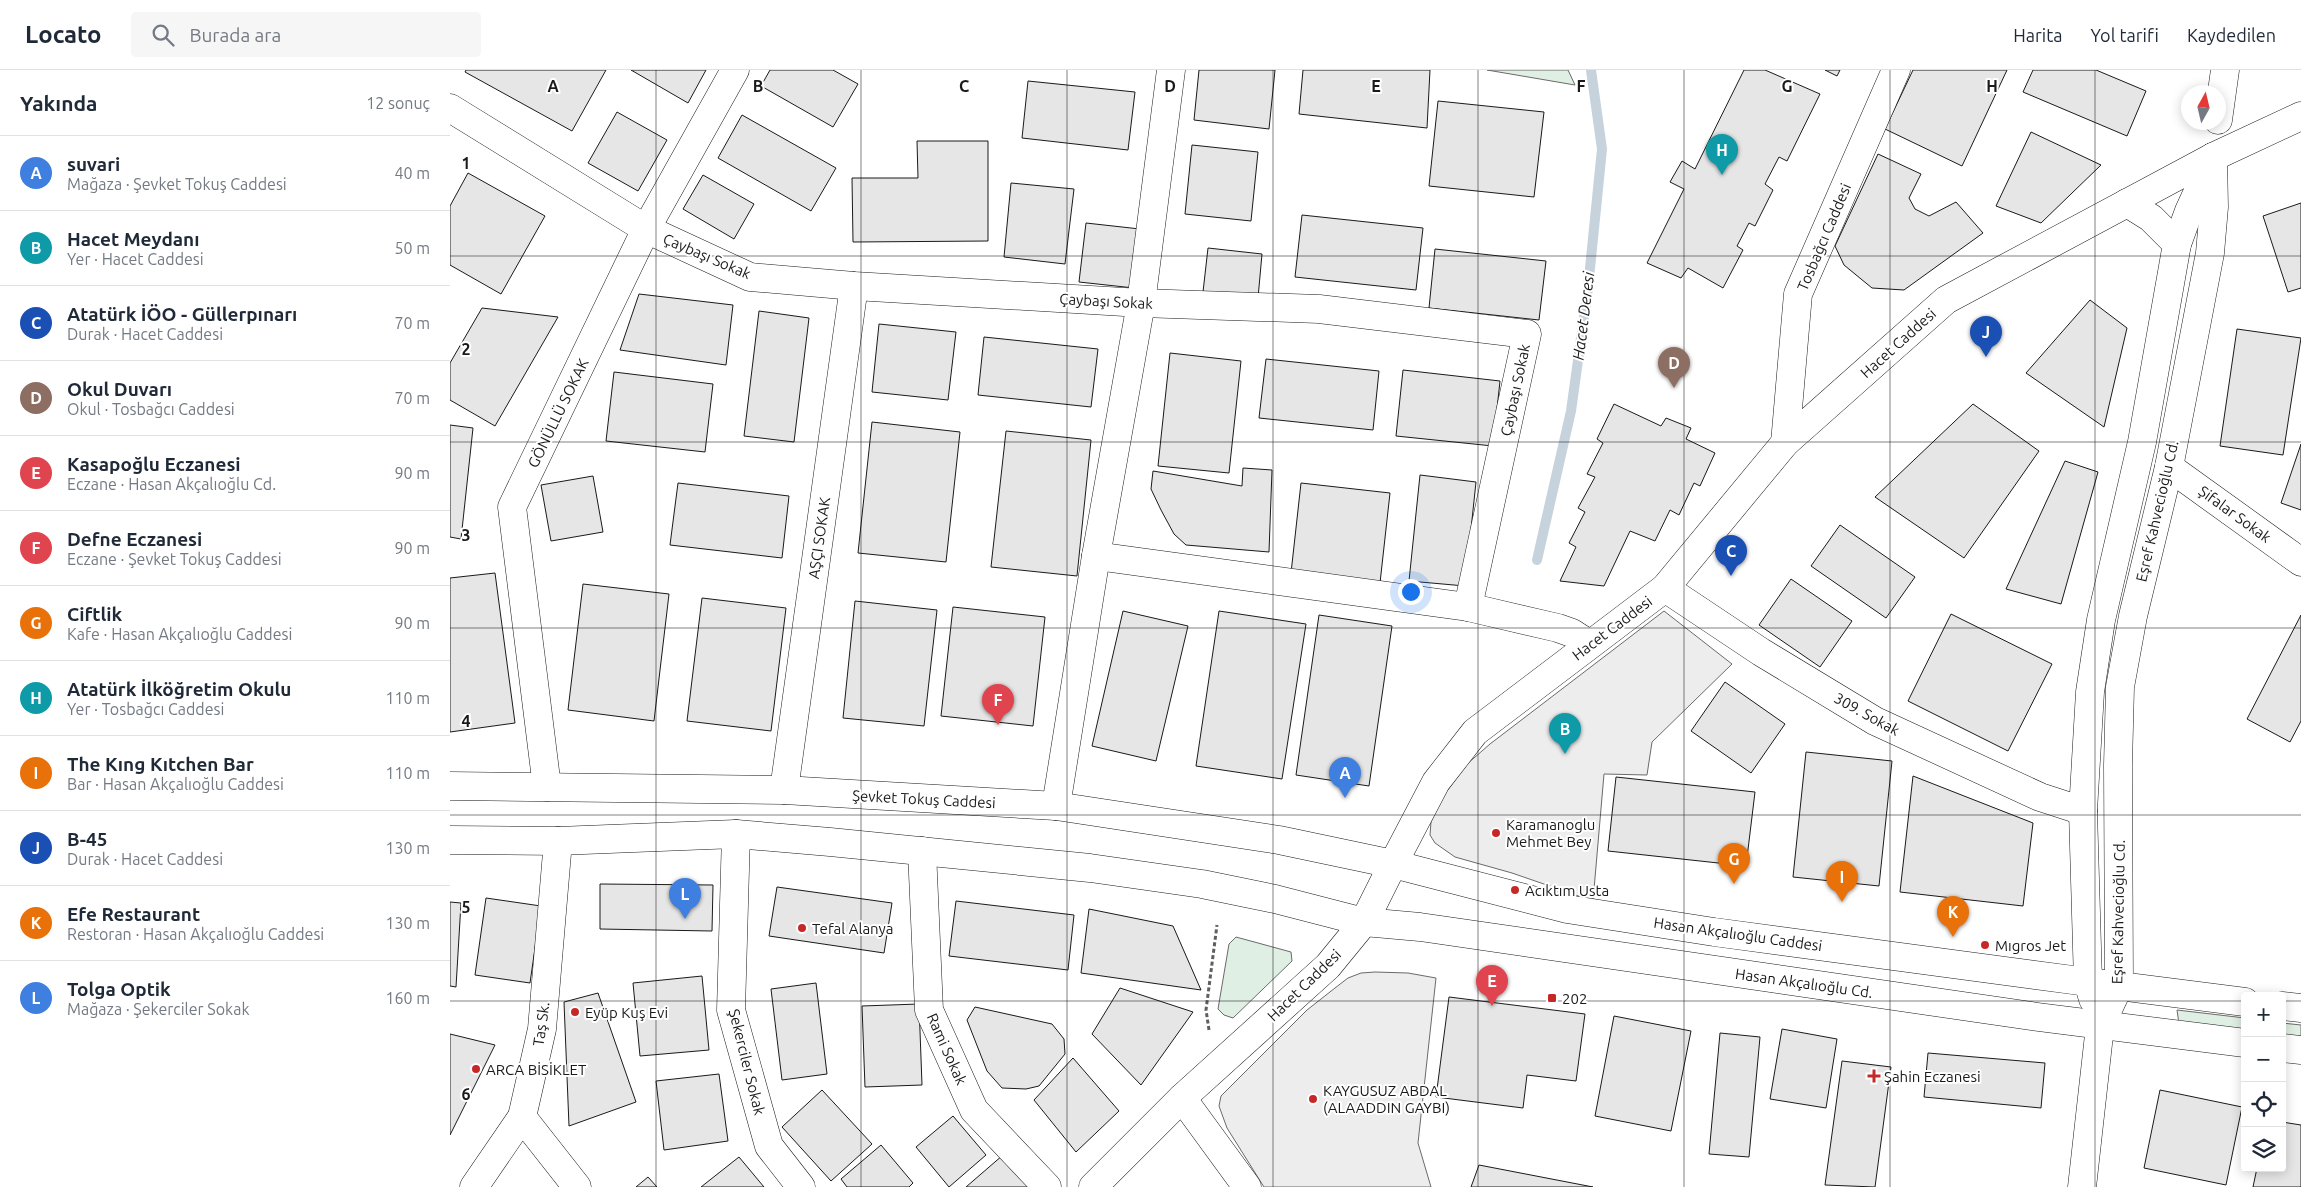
<!DOCTYPE html>
<html lang="tr">
<head>
<meta charset="utf-8">
<style>
	:root { --surface:#fff; --page:#f6f6f7; --text:#1f2937; --muted:#747a83; --line:#e0e1e3; --accent:#1a73e8 }
	body { margin:0; font-family:Ubuntu,sans-serif; background:var(--page); color:var(--text) }
	.controls { position:absolute; right:15px; bottom:15px; display:grid; overflow:hidden; border-radius:5px; box-shadow:0 2px 12px #0003 }
	.controls button { width:45px; height:45px; display:grid; place-items:center; padding:0; border:0; border-bottom:1px solid var(--line); background:var(--surface); color:var(--text); font:25px sans-serif }
	.compass { position:absolute; left:1731px; top:15px; width:45px; height:45px; border-radius:50%; background:var(--surface); box-shadow:0 2px 12px #0003; rotate:8deg }
	.you { position:absolute; left:960px; top:521px; width:18px; height:18px; margin:-12px; border:4px solid #fff; border-radius:50%; background:#1a73e8; box-shadow:0 0 0 8px #1a73e833 }
	.badge { display:grid; place-items:center; width:32px; height:32px; border-radius:50%; background:var(--accent); color:#fff; font-size:16px; font-weight:700 }
	.pin { position:absolute; translate:-50% -41px; filter:drop-shadow(0 1px 2px #0008) }
	.pin::after { content:''; position:absolute; top:26px; width:18px; height:15px; background:inherit; clip-path:polygon(0 0,100% 0,50% 100%) }
	.list { margin:0; padding:0; list-style:none }
	h2 { display:flex; justify-content:space-between; align-items:center; height:65px; margin:0; padding:0 20px; font-size:21px }
	h2 small { font-size:16px; font-weight:400; color:var(--muted) }
	.list li { display:grid; grid-template-columns:32px 1fr auto; gap:15px; align-items:center; box-sizing:border-box; height:75px; padding:0 20px; border-top:1px solid var(--line) }
	.list b { display:block; font-size:19px; white-space:nowrap }
	.list p { margin:0; font-size:16px; white-space:nowrap; color:var(--muted) }
	.list em { font-size:16px; font-style:normal; color:var(--muted) }
	.icon { flex:none; width:28px; height:28px; fill:none; stroke:currentColor; stroke-width:2; stroke-linecap:round; stroke-linejoin:round }
	.map { position:relative; flex:none; width:1851px; height:1117px; overflow:hidden }
	header { display:flex; align-items:center; gap:30px; box-sizing:border-box; height:70px; padding:0 25px; background:var(--surface); border-bottom:1px solid var(--line) }
	header strong { font-size:24px }
	nav { display:flex; gap:28px; margin-inline-start:auto; font-size:18px }
	.search { width:350px; height:45px; background:var(--page); display:flex; align-items:center; gap:12px; box-sizing:border-box; padding:0 18px; border-radius:5px; color:var(--muted); font-size:19px }
	main { display:flex }
	aside { flex:1; background:var(--surface) }
	.map>svg:first-child { display:block }
	.green { fill:#e0efe3; stroke:#6a6a6a }
	.parking { fill:#ededed; stroke:#6a6a6a }
	.lines { fill:none; stroke-linecap:round; stroke-linejoin:round }
	.stream { stroke:#c6d2dc; stroke-width:10 }
	.building { fill:#e6e6e6; stroke:#1a1a1a }
	.street-casing { stroke:#1a1a1a; stroke-width:29 }
	.secondary-casing { stroke:#1a1a1a; stroke-width:29 }
	.path { stroke:#5f5f5f; stroke-width:3; stroke-dasharray:4 2.5; stroke-linecap:butt }
	.street { stroke:#fff; stroke-width:28 }
	.secondary { stroke:#fff; stroke-width:28 }
	.grid { fill:none; stroke:#1a1a1a; stroke-width:1; stroke-opacity:0.55 }
	.poi-dot { fill:#c62828; stroke:#fff; stroke-width:2 }
	.labels { text-anchor:middle; dominant-baseline:central; stroke-width:4; stroke-linejoin:round; paint-order:stroke }
	.street-label { font-size:15px; fill:#1a1a1a; stroke:#fff }
	.poi-label { font-size:15px; fill:#1a1a1a; stroke:#fff; text-anchor:start }
	.water-label { font-size:16px; font-style:italic; fill:#1a1a1a; stroke:#fff }
	.grid-label { font-size:16px; text-anchor:middle; font-weight:bold; fill:#1a1a1a; stroke:#fff; stroke-width:4; stroke-linejoin:round; paint-order:stroke }
</style>
</head>
<body>
<header>
<strong>Locato</strong>
<div class="search"><svg class="icon" aria-label="search" viewBox="0 0 24 24"><circle cx="10" cy="10" r="6"/><path d="M15 15l6 6"/></svg>Burada ara</div>
<nav><a>Harita</a><a>Yol tarifi</a><a>Kaydedilen</a></nav>
</header>
<main>
<aside>
<h2>Yakında<small>12 sonuç</small></h2>
<ul class="list">
<li><span class="badge" style="background:#3f7fe0">A</span><div><b>suvari</b><p>Mağaza · Şevket Tokuş Caddesi</p></div><em>40 m</em></li>
<li><span class="badge" style="background:#0f9aa8">B</span><div><b>Hacet Meydanı</b><p>Yer · Hacet Caddesi</p></div><em>50 m</em></li>
<li><span class="badge" style="background:#1a4fb4">C</span><div><b>Atatürk İÖO - Güllerpınarı</b><p>Durak · Hacet Caddesi</p></div><em>70 m</em></li>
<li><span class="badge" style="background:#8d6e63">D</span><div><b>Okul Duvarı</b><p>Okul · Tosbağcı Caddesi</p></div><em>70 m</em></li>
<li><span class="badge" style="background:#e0444e">E</span><div><b>Kasapoğlu Eczanesi</b><p>Eczane · Hasan Akçalıoğlu Cd.</p></div><em>90 m</em></li>
<li><span class="badge" style="background:#e0444e">F</span><div><b>Defne Eczanesi</b><p>Eczane · Şevket Tokuş Caddesi</p></div><em>90 m</em></li>
<li><span class="badge" style="background:#e8710a">G</span><div><b>Ciftlik</b><p>Kafe · Hasan Akçalıoğlu Caddesi</p></div><em>90 m</em></li>
<li><span class="badge" style="background:#0f9aa8">H</span><div><b>Atatürk İlköğretim Okulu</b><p>Yer · Tosbağcı Caddesi</p></div><em>110 m</em></li>
<li><span class="badge" style="background:#e8710a">I</span><div><b>The Kıng Kıtchen Bar</b><p>Bar · Hasan Akçalıoğlu Caddesi</p></div><em>110 m</em></li>
<li><span class="badge" style="background:#1a4fb4">J</span><div><b>B-45</b><p>Durak · Hacet Caddesi</p></div><em>130 m</em></li>
<li><span class="badge" style="background:#e8710a">K</span><div><b>Efe Restaurant</b><p>Restoran · Hasan Akçalıoğlu Caddesi</p></div><em>130 m</em></li>
<li><span class="badge" style="background:#3f7fe0">L</span><div><b>Tolga Optik</b><p>Mağaza · Şekerciler Sokak</p></div><em>160 m</em></li>
</ul>
</aside>
<div class="map">
<svg width="1851" height="1117" viewBox="0 0 1851 1117">
	<rect width="100%" height="100%" fill="#fff"/>
	<g class="green">
		<path d="M1037,0H1118L1125,15Z"/>
		<path d="M786,867L841,882L842,891L783,948L774,945L768,939L779,874Z"/>
		<path d="M1727,940L1795,948V962L1729,954Z"/>
		<path d="M1832,953L1851,955V969L1832,967Z"/>
	</g>
	<g class="parking">
		<path d="M1214,541L1282,594L1202,672L1197,705L1154,704L1143,831L1062,803L1005,787L985,773L980,765L981,752L988,733L1017,694L1040,674Z"/>
		<path d="M925,902L958,903L986,908L968,1073L981,1117H814L777,1058L769,1036L771,1026L857,940L885,918L898,908L911,903Z"/>
	</g>
	<g class="lines">
		<path class="stream" d="M1087,490L1121,341L1138,218L1152,79L1141,0"/>
	</g>
	<g class="building">
		<path d="M16,0H156L122,61L15,2Z"/>
		<path d="M181,0H256L238,33Z"/>
		<path d="M320,0H383L408,14L383,57L311,16Z"/>
		<path d="M749,0H825L819,59L744,50Z"/>
		<path d="M853,0H980L977,58L849,44Z"/>
		<path d="M1294,0H1315L1370,24L1337,91L1329,87L1315,114L1323,120L1305,156L1299,153L1287,176L1293,180L1273,218L1238,198L1231,208L1197,193L1234,119L1220,112L1232,91L1245,99Z"/>
		<path d="M1375,0H1390L1387,6Z"/>
		<path d="M1463,0H1557L1512,96L1435,59Z"/>
		<path d="M1583,0H1646L1696,21L1677,66L1573,22Z"/>
		<path d="M578,11L685,22L678,80L572,68Z"/>
		<path d="M988,31L1094,42L1084,127L979,116Z"/>
		<path d="M167,42L217,70L188,121L138,93Z"/>
		<path d="M292,45L386,98L361,141L268,88Z"/>
		<path d="M1581,62L1651,95L1591,153L1546,136Z"/>
		<path d="M467,71H538V171L403,172L402,108H468Z"/>
		<path d="M742,75L808,82L801,151L735,144Z"/>
		<path d="M1428,84L1471,104L1459,128L1465,139L1479,146L1506,132L1533,163L1454,220L1422,218L1394,195L1385,176Z"/>
		<path d="M18,103L95,146L51,224L0,195V136Z"/>
		<path d="M253,105L304,134L284,169L233,139Z"/>
		<path d="M561,113L624,119L615,194L554,187Z"/>
		<path d="M1851,133V218L1838,222L1813,146Z"/>
		<path d="M852,145L973,158L966,220L845,207Z"/>
		<path d="M636,153L690,159L684,218L629,212Z"/>
		<path d="M758,178L812,184L808,228L753,222Z"/>
		<path d="M985,179L1096,191L1089,250L979,238Z"/>
		<path d="M189,224L283,235L276,295L170,280Z"/>
		<path d="M1640,230L1677,258L1654,357L1576,303Z"/>
		<path d="M32,238L108,247L45,356L0,330V293Z"/>
		<path d="M309,241L359,248L344,372L294,366Z"/>
		<path d="M429,254L506,262L498,330L422,322Z"/>
		<path d="M1787,259L1851,268L1833,385L1770,376Z"/>
		<path d="M534,267L648,279L641,337L528,325Z"/>
		<path d="M720,283L791,291L779,403L708,396Z"/>
		<path d="M816,289L929,301L923,360L809,348Z"/>
		<path d="M953,300L1050,311L1043,376L946,366Z"/>
		<path d="M164,302L263,314L255,382L156,371Z"/>
		<path d="M1164,334L1211,356L1216,348L1241,358L1236,369L1265,383L1250,416L1244,413L1229,445L1220,440L1205,471L1180,461L1154,516L1110,511L1126,477L1119,473L1135,442L1128,438L1145,407L1137,404L1153,373L1147,369Z"/>
		<path d="M1523,334L1589,381L1514,488L1425,427Z"/>
		<path d="M422,352L510,362L496,492L408,483Z"/>
		<path d="M0,355L23,358L11,469L0,467Z"/>
		<path d="M556,361L641,370L627,506L541,497Z"/>
		<path d="M1851,374V440L1831,433Z"/>
		<path d="M1615,391L1648,402L1611,534L1556,519Z"/>
		<path d="M793,398L822,400L819,482L736,475L724,464L711,440L701,419L703,401L792,416Z"/>
		<path d="M970,405L1026,412L1015,516L959,511Z"/>
		<path d="M143,406L153,462L101,471L91,415Z"/>
		<path d="M228,413L339,426L332,488L220,475Z"/>
		<path d="M851,413L940,423L930,513L841,503Z"/>
		<path d="M1390,455L1465,507L1436,548L1361,496Z"/>
		<path d="M45,503L65,653L0,662V508Z"/>
		<path d="M1341,509L1402,551L1370,597L1309,555Z"/>
		<path d="M133,514L219,524L204,651L118,640Z"/>
		<path d="M252,528L336,538L321,661L237,651Z"/>
		<path d="M405,531L487,540L474,656L393,648Z"/>
		<path d="M503,537L595,547L583,656L491,646Z"/>
		<path d="M673,541L738,556L706,691L642,676Z"/>
		<path d="M769,541L856,554L832,709L746,696Z"/>
		<path d="M1501,544L1602,594L1558,681L1458,631Z"/>
		<path d="M869,545L942,556L919,716L846,705Z"/>
		<path d="M1851,545V651L1840,672L1797,649Z"/>
		<path d="M1275,612L1335,654L1301,703L1241,661Z"/>
		<path d="M1356,682L1442,691L1429,816L1343,807Z"/>
		<path d="M1463,706L1583,753L1573,836L1450,822Z"/>
		<path d="M1166,707L1305,722L1296,796L1158,781Z"/>
		<path d="M150,814L263,815L262,861L150,859Z"/>
		<path d="M327,817L442,833L434,883L319,866Z"/>
		<path d="M36,828L91,836L80,913L25,905Z"/>
		<path d="M506,831L624,845L618,900L499,886Z"/>
		<path d="M0,832L11,833L6,917L0,916Z"/>
		<path d="M639,839L723,856L751,920L631,903Z"/>
		<path d="M252,906L259,980L190,986L183,913Z"/>
		<path d="M366,913L377,1004L332,1010L321,919Z"/>
		<path d="M670,918L743,942L691,1015L642,964Z"/>
		<path d="M148,923L186,1032L119,1056L114,932Z"/>
		<path d="M999,927L1135,944L1126,1011L1077,1005L1073,1038L986,1027Z"/>
		<path d="M469,934L472,1015L415,1017L412,936Z"/>
		<path d="M525,937L602,954L614,969L615,984L589,1016L576,1019L552,1018L537,1001L517,950Z"/>
		<path d="M1164,946L1241,961L1221,1061L1145,1046Z"/>
		<path d="M1332,959L1387,969L1376,1038L1320,1029Z"/>
		<path d="M1270,963L1310,967L1299,1087L1259,1084Z"/>
		<path d="M0,964L45,975L0,1065Z"/>
		<path d="M1478,983L1595,993L1591,1038L1474,1027Z"/>
		<path d="M623,988L669,1041L626,1082L584,1030Z"/>
		<path d="M1392,991L1441,997L1425,1117L1375,1115Z"/>
		<path d="M269,1004L278,1071L214,1080L206,1011Z"/>
		<path d="M372,1020L422,1074L381,1111L332,1057Z"/>
		<path d="M1710,1020L1792,1037L1776,1115L1694,1098Z"/>
		<path d="M503,1046L536,1085L499,1117L466,1077Z"/>
		<path d="M1832,1052L1851,1055V1117H1803L1807,1098H1832Z"/>
		<path d="M431,1075L463,1113L459,1117H397L391,1109Z"/>
		<path d="M553,1085L581,1117H516Z"/>
		<path d="M289,1087L314,1117H251Z"/>
		<path d="M1029,1095L1143,1117H1021Z"/>
		<path d="M198,1107L207,1117H186Z"/>
	</g>
	<g class="lines">
		<defs>
			<g id="street">
				<path d="M0,38L196,159L300,207L404,216L691,233L869,239L1077,264L1018,537"/>
				<path d="M1768,50L1775,0"/>
				<path d="M1763,87L1851,46"/>
				<path d="M1335,373L1348,224L1446,0"/>
				<path d="M1719,397L1851,492"/>
				<path d="M646,486L1018,537L1108,558L1122,563L1139,574"/>
				<path d="M1215,518L1311,582L1425,651L1590,727L1633,741"/>
				<path d="M97,717L62,437L196,159L285,0"/>
				<path d="M334,720L404,216"/>
				<path d="M606,736L646,486L691,233L721,0"/>
				<path d="M286,764L281,940L319,1076L351,1117"/>
				<path d="M108,771L92,959L72,1047L127,1117"/>
				<path d="M472,781L479,940L524,1040L597,1117"/>
				<path d="M914,852L970,857L1588,947L1795,973"/>
				<path d="M1638,912L1795,932"/>
				<path d="M1832,936L1851,938"/>
				<path d="M1832,978L1851,980"/>
				<path d="M732,1028L797,1117"/>
				<path d="M24,1117L72,1047"/>
				<path d="M643,1117L732,1028L878,896L914,852L943,794"/>
			</g>
			<g id="secondary">
				<path d="M1677,133L1701,148L1727,174"/>
				<path d="M0,716L334,720L606,736L829,770L943,794L1117,839L1264,862L1638,912"/>
				<path d="M0,770L108,771L286,764L380,772L640,798L752,814L825,829L914,852"/>
				<path d="M943,794L986,712L1025,662L1215,518L1335,373L1496,230L1763,87"/>
				<path d="M1643,929L1638,912L1633,741L1640,622L1651,550L1692,372L1727,174L1739,141L1761,93"/>
				<path d="M1632,1117L1650,956L1669,916L1668,695L1670,617L1683,546L1719,397L1760,183L1764,137L1763,87"/>
			</g>
		</defs>
		<use href="#street" class="street-casing"/>
		<use href="#secondary" class="secondary-casing"/>
		<path class="path" d="M759,960L756,940L767,855"/>
		<use href="#street" class="street"/>
		<use href="#secondary" class="secondary"/>
	</g>
	<path class="grid" d="M206,0V1117M411,0V1117M617,0V1117M823,0V1117M1028,0V1117M1234,0V1117M1440,0V1117M1645,0V1117M0,186H1851M0,372H1851M0,558H1851M0,745H1851M0,931H1795M1832,931H1851"/>
	<g class="poi-dot">
		<circle cx="1046" cy="763" r="5"/>
		<circle cx="1065" cy="820" r="5"/>
		<circle cx="352" cy="858" r="5"/>
		<circle cx="1535" cy="875" r="5"/>
		<rect x="1097" y="923" width="10" height="10" rx="2.5"/>
		<circle cx="125" cy="942" r="5"/>
		<circle cx="26" cy="999" r="5"/>
		<path d="M1421.5 998.5h5v5h5v5h-5v5h-5v-5h-5v-5h5z"/>
		<circle cx="863" cy="1029" r="5"/>
	</g>
	<g class="labels">
		<g class="street-label">
			<text transform="translate(1374 167) rotate(-67)">Tosbağcı Caddesi</text>
			<text transform="translate(257 186) rotate(23)">Çaybaşı Sokak</text>
			<text transform="translate(656 231) rotate(3)">Çaybaşı Sokak</text>
			<text transform="translate(1448 273) rotate(-42)">Hacet Caddesi</text>
			<text transform="translate(1065 320) rotate(-78)">Çaybaşı Sokak</text>
			<text transform="translate(108 343) rotate(-64)">GÖNÜLLÜ SOKAK</text>
			<text transform="translate(1707 441) rotate(-77)">Eşref Kahvecioğlu Cd.</text>
			<text transform="translate(1785 444) rotate(36)">Şifalar Sokak</text>
			<text transform="translate(369 468) rotate(-82)">AŞÇI SOKAK</text>
			<text transform="translate(1162 558) rotate(-37)">Hacet Caddesi</text>
			<text transform="translate(1417 644) rotate(29)">309. Sokak</text>
			<text transform="translate(474 729) rotate(3)">Şevket Tokuş Caddesi</text>
			<text transform="translate(1668 842) rotate(-89)">Eşref Kahvecioğlu Cd.</text>
			<text transform="translate(1288 864) rotate(8)">Hasan Akçalıoğlu Caddesi</text>
			<text transform="translate(1354 913) rotate(8)">Hasan Akçalıoğlu Cd.</text>
			<text transform="translate(854 915) rotate(-44)">Hacet Caddesi</text>
			<text transform="translate(91 954) rotate(-82)">Taş Sk.</text>
			<text transform="translate(497 979) rotate(66)">Rami Sokak</text>
			<text transform="translate(297 992) rotate(76)">Şekerciler Sokak</text>
		</g>
		<g class="poi-label">
			<text x="1056" y="754">Karamanoglu<tspan x="1056" dy="17">Mehmet Bey</tspan></text>
			<text x="1075" y="820">Acıktım Usta</text>
			<text x="362" y="858">Tefal Alanya</text>
			<text x="1545" y="875">Mıgros Jet</text>
			<text x="1112" y="928">202</text>
			<text x="135" y="942">Eyüp Kuş Evi</text>
			<text x="36" y="999">ARCA BİSİKLET</text>
			<text x="1434" y="1006">Şahin Eczanesi</text>
			<text x="873" y="1020">KAYGUSUZ ABDAL<tspan x="873" dy="17">(ALAADDIN GAYBI)</tspan></text>
		</g>
		<g class="water-label">
			<text transform="translate(1133 246) rotate(-83)">Hacet Deresi</text>
		</g>
	</g>
	<g class="grid-label">
		<text x="103" y="22">A</text>
		<text x="308" y="22">B</text>
		<text x="514" y="22">C</text>
		<text x="720" y="22">D</text>
		<text x="926" y="22">E</text>
		<text x="1131" y="22">F</text>
		<text x="1337" y="22">G</text>
		<text x="1542" y="22">H</text>
		<text x="16" y="99">1</text>
		<text x="16" y="285">2</text>
		<text x="16" y="471">3</text>
		<text x="16" y="657">4</text>
		<text x="16" y="843">5</text>
		<text x="16" y="1030">6</text>
	</g>
</svg>
<div class="controls">
<button>+</button>
<button>−</button>
<button><svg class="icon" aria-label="locate" viewBox="0 0 24 24"><circle cx="12" cy="12" r="6"/><path d="M12 2v4M12 18v4M2 12h4M18 12h4"/></svg></button>
<button><svg class="icon" aria-label="layers" viewBox="0 0 24 24"><path d="M12 4l9 5-9 5-9-5zM3 14l9 5 9-5"/></svg></button>
</div>
<svg class="compass" viewBox="-18 -18 36 36"><path d="M0-13l5 13h-10z" fill="#e53935"/><path d="M0 13l5-13h-10z" fill="#747a83"/></svg>
<div class="you"></div>
<div class="pin badge" style="left:895px;top:728px;background:#3f7fe0">A</div>
<div class="pin badge" style="left:1115px;top:684px;background:#0f9aa8">B</div>
<div class="pin badge" style="left:1281px;top:506px;background:#1a4fb4">C</div>
<div class="pin badge" style="left:1224px;top:318px;background:#8d6e63">D</div>
<div class="pin badge" style="left:1042px;top:936px;background:#e0444e">E</div>
<div class="pin badge" style="left:548px;top:655px;background:#e0444e">F</div>
<div class="pin badge" style="left:1284px;top:814px;background:#e8710a">G</div>
<div class="pin badge" style="left:1272px;top:105px;background:#0f9aa8">H</div>
<div class="pin badge" style="left:1392px;top:832px;background:#e8710a">I</div>
<div class="pin badge" style="left:1536px;top:287px;background:#1a4fb4">J</div>
<div class="pin badge" style="left:1503px;top:867px;background:#e8710a">K</div>
<div class="pin badge" style="left:235px;top:849px;background:#3f7fe0">L</div>
</div>
</main>
</body>
</html>
